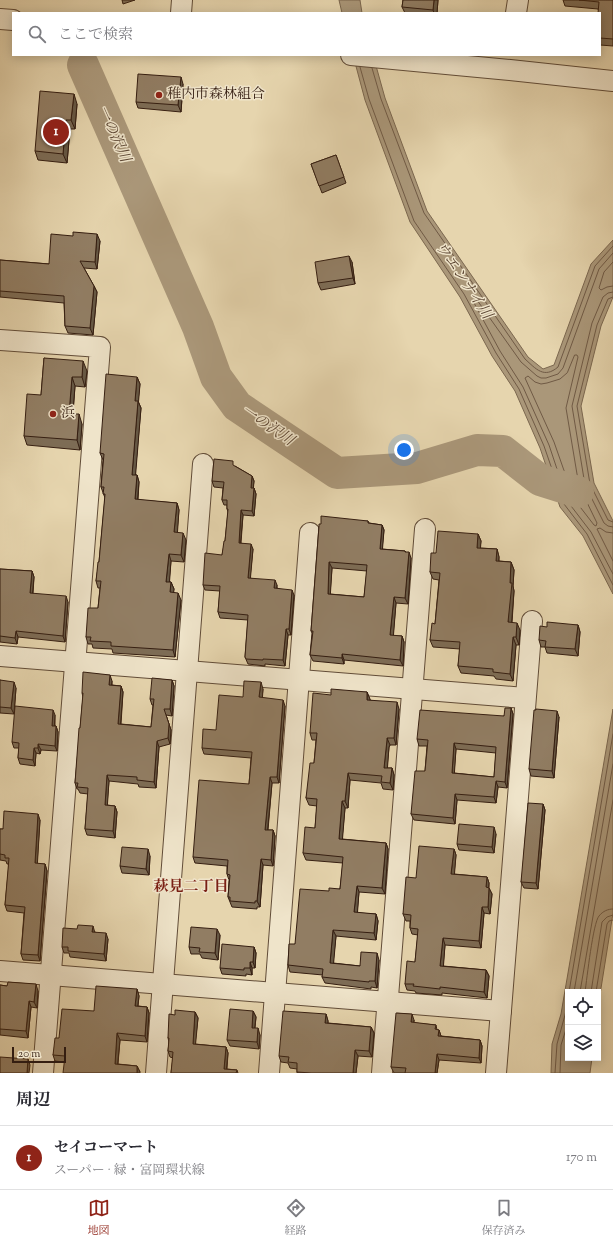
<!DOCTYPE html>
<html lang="ja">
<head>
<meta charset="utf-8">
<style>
	:root { --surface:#fff; --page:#f7f7f7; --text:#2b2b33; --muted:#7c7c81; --line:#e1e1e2; --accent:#8f2418 }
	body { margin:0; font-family:"Sorts Mill Goudy","Noto Serif JP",serif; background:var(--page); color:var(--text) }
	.controls { position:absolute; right:12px; bottom:12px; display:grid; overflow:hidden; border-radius:0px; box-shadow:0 2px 10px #0003 }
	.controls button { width:36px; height:36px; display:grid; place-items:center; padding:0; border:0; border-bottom:1px solid var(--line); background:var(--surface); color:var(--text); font:20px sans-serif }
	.scale { position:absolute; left:12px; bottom:10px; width:54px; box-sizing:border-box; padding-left:4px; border:2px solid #351e11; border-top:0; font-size:11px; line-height:14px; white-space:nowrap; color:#351e11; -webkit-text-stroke:3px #efe4ca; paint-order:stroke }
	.you { position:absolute; left:404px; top:450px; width:14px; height:14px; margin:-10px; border:3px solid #fff; border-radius:50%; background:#1a73e8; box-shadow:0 0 0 6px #1a73e833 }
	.badge { display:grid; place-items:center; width:26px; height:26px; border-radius:50%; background:var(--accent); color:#fff; font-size:13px; font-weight:700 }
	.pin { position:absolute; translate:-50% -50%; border:2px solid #fff; box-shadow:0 1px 4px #0006 }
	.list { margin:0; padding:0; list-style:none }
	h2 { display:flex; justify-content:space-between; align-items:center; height:52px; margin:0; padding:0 16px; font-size:17px }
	h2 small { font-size:13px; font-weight:400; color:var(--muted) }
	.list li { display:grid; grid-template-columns:26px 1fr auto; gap:12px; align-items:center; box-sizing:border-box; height:64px; padding:0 16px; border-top:1px solid var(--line) }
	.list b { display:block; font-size:15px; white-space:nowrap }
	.list p { margin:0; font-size:13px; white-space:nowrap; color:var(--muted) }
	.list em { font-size:13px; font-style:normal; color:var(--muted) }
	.icon { flex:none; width:22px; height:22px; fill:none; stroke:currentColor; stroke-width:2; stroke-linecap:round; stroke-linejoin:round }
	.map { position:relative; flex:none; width:613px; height:1073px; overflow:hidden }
	.search { position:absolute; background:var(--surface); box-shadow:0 2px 10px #0003; left:12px; right:12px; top:12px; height:44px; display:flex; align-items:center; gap:10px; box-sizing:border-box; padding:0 14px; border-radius:0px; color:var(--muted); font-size:15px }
	.sheet { height:116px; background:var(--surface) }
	nav { display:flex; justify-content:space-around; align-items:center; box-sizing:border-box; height:56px; border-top:1px solid var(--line); background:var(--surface); font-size:11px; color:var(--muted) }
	nav a { display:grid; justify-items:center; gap:2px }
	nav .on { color:var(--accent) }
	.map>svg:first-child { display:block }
	.water { fill:#aa9779; stroke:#7b674f }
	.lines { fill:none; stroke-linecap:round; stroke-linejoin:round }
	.shore { stroke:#705a45; stroke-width:1 }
	.river { stroke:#aa9779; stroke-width:32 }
	.minor-casing { stroke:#614c38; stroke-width:22 }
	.minor { stroke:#efe4ca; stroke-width:20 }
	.wall { fill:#7d6c55; stroke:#351e11; fill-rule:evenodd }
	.shaded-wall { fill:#665845; stroke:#351e11 }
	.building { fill:#917d63; stroke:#351e11; fill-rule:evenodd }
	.poi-dot { fill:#8f2418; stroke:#efe4ca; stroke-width:1.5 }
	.labels { text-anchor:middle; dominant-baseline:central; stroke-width:3; stroke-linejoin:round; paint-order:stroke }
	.poi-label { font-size:14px; fill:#351e11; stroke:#efe4ca; text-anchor:start }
	.water-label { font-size:15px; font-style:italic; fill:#5e4835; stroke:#efe4ca }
	.neighbourhood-label { font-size:15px; font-weight:bold; fill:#7a1f14; stroke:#efe4ca }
</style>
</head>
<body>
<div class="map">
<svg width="613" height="1073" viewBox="0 0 613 1073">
	<rect width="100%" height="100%" fill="#e6d5ae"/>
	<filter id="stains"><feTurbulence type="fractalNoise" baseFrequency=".005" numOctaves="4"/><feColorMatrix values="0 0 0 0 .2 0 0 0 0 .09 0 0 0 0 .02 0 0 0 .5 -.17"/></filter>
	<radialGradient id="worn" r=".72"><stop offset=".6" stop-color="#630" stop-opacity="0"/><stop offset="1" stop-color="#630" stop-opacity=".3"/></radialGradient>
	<g class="water">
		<path d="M339,0H360L362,13H342Z"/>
		<path d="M353,55H373L385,98L427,211L528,357L543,369L554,365L591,264L613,240V297L601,326L581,406L594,483L613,521V594L583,536L560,507L540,448L515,391L492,356L460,297L410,222L365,100Z"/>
		<path d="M613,709V913L598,1007V992H568V1058H592L590,1073H551L552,1044L561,1014Z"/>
	</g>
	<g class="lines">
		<g class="shore">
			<path d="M360,67L369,99L414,221L464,294L496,353L519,389L544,446L564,504L587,534L613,585"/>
			<path d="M372,68L381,99L424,213L525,359C536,369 544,379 558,367L595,266L613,246"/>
			<path d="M613,253L599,269L563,368L558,374L546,378H541L537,376L521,362L477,300L475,299L473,301L500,351L523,387L549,445L568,502L591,532L613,574"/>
			<path d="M613,262L604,272L599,288L601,290L607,287L613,286"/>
			<path d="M613,292L608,293L603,297L592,323L572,406L585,485L604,523L608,526L613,527"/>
			<path d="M613,297L608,299L597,325L577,406L590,484L608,520L613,522"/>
			<path d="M575,355H577L578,357L566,408L579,486L597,523L596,526L594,525L574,499L554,442L525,378L528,376L535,382L541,384L547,383L560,379L567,373Z"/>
			<path d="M613,533L606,532L600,528L597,529L613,561"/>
			<path d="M569,992L613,734"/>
			<path d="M574,992L613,764"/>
			<path d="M580,992L613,800"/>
			<path d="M585,992C587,978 593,923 599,916C603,911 608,909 613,909"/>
			<path d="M591,992L602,922L607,917L613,915"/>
			<path d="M596,992L607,924L609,921L613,920"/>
			<path d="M555,1073L557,1044L565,1015L568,999"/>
			<path d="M560,1073L561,1045L568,1023"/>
		</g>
		<path class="river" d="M83,65L198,327L216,377L237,406L337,473L417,468L477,450L503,451L540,480L578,492"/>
		<defs>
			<g id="minor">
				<path d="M181,13L182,0"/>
				<path d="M516,13L518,0"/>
				<path d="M0,19L13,20"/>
				<path d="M351,55L510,70L613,81"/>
				<path d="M0,340L100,347L43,1073"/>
				<path d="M0,656L525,698"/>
				<path d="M0,971L501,1011"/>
				<path d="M156,1073L203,464"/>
				<path d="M269,1073L310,533"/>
				<path d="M382,1073L425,529"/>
				<path d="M496,1073L532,621"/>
			</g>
		</defs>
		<use href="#minor" class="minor-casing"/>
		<use href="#minor" class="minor"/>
	</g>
	<g class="wall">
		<path d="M122,0H135L123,4Z"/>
		<path d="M403,0H438L437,13H405L402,7Z"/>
		<path d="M563,0H613V46L600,45V13L598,9L565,6Z"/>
		<path d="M183,84L181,112L138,108L136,102Z"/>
		<path d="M77,104L75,129H70L67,163L38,160L35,151Z"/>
		<path d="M336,155L346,183L322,193L311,164Z"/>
		<path d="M100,241L97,269L84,268L94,286L97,292L93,335L68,333L65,326L64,303L0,297V260L49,264Z"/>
		<path d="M352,262L355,284L321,290L318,283Z"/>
		<path d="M44,358L87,371L85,387L75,386L73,414L82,424L80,450L27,445L24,436L41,395Z"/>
		<path d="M137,377L140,384L138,401L141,408L135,475H137L139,482L138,500L177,503L179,510L177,532L186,540L184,562L171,561L169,582H171L174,589L173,593L181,600L175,657L113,653L112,649L93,648L92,644H88L86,637L98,608L100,588H98L96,581L99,562L105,498L101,487L103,460L100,453Z"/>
		<path d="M235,466L252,476L254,481L253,488H254L256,494L254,516L243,515L241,543L253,549L250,578L277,585V588L294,595L291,635H288L285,666L265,664V666L248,664L245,657L248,620L220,618L218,612L220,591L205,590L203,585L222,555L225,541L228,512L227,509V505H224L222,500L223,488L214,487L212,481Z"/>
		<path d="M368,521L369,523L382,525L384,530L382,549L405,551L411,558L408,604L396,603L393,636H402L404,642L403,666L344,660V664L313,661L310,655L312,633L311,631L319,526ZM332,568L367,571L364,597L330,594Z"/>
		<path d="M478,534L481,541L480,548L497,549L499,557V561L511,562L514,570L513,586L514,591L512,623L520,630L519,645H516L513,681L496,679L494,676L461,673L458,666L460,649L433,647L430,640L435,624L439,580L433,579L430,572L436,553Z"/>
		<path d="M0,569L32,571L34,577L33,594L68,602L65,642L18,637L17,644L0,642Z"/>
		<path d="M578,625L580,632L578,656L547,653L545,647H541L539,640L547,627Z"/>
		<path d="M0,680L16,688L14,714L0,713Z"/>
		<path d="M172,680L174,686L172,716L166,715L171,730L170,744L159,747L156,788L139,787L138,784L109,781L107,805L115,806L117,812L115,838L87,835L85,829L88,794L80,793L78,789H77L75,783L83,697L82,693L112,681V685L121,686L123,692L121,724L151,727L153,705H152L150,699Z"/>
		<path d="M263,689L262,698L285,706L279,783H272L268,830H273L275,836L273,866L263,865L260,907H257V909L232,907L228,897L229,881V880L227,874V866L195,863L193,857L249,784L251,758L204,754L202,748L243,697Z"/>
		<path d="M367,692L370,700L399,709L396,745H390L389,747L387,768H392L394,775L393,790L383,789L381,783L350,780L348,808H345L342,839L386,843L388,849L385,894L359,892L357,913L376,914L378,921L376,940L336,936L333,963L360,966L379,960L377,988L371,987V989L325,983L322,977L323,975L290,972L288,965L295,944L329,891L340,889L343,863L306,860L303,853L315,828L317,806L309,805L306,798L314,763L316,740H312L310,733L331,695Z"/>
		<path d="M511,708L513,714L507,788L498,787L496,803L457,800L455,824L414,820L411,814L425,771L427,746H419L417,739L504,716ZM456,749L496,753L494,777L454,773Z"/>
		<path d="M55,715V726H56L58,732L57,751L41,750L40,754L36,753L35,766L20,764L18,758L19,748H14L12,742Z"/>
		<path d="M559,717L554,778L531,776L529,769Z"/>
		<path d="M543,804L545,810L538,889L524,888L521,882Z"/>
		<path d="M40,820L37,864H45L47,871L40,961L23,960L21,954L24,913L7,911L5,905L9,864H7L6,861L0,860V829H3Z"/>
		<path d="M496,834L494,853L459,850L457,844Z"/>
		<path d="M454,849L456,855L454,874L487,877L489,883V888L492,894L490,914L484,913L481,948L445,945L443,966L486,970L489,976L487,998L442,993V995L416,993L415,991L407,990L405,984L415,962L418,935L412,934L410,928V921H406L403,914L416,878Z"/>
		<path d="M150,856L149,875L122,873L120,866Z"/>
		<path d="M95,932L108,939L106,961L70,957L69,953H64L62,947Z"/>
		<path d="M220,935L218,960L202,958L200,954H191L189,947Z"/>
		<path d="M254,947L256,953L255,968H252V975L246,974V976L222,974L220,968Z"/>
		<path d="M0,985L38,991L37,1008L31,1007L28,1038L0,1035Z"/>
		<path d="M137,989L139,996L138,1006L147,1007L149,1013L147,1042L120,1040L118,1064L137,1066L140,1072L55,1061L53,1055L59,1038L94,1011Z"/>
		<path d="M253,1011L256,1017L255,1028L260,1035L259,1049L230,1046L227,1040Z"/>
		<path d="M195,1012L198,1018L195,1044L226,1047L228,1053L227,1069L237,1070L238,1073H171L173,1058L170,1057L168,1051L169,1042L168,1038L175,1015Z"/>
		<path d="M326,1014L328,1021V1023L371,1027L374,1033L372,1057L358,1056L356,1073H297V1069L290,1068L288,1063L281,1062L279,1056Z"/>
		<path d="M414,1020V1023L436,1025L437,1030H439L441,1036L480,1040L482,1046L481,1063L439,1060L437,1073H394L391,1067Z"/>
	</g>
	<g class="shaded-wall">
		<path d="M434,0H438L437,13H434L433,10Z"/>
		<path d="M181,77L183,84L181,112L178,105Z"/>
		<path d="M74,94L77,104L75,129L71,120Z"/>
		<path d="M66,120L70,129L67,163L63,154Z"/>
		<path d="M97,234L100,241L97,269L95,262Z"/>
		<path d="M349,256L352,262L355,284L353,278Z"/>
		<path d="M94,286L97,292L93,335L90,328Z"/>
		<path d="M83,361L87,371L85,387L82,377Z"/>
		<path d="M72,377L75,386L72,423L69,414Z"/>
		<path d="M137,377L140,384L138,408L135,401Z"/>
		<path d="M138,401L141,408L135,482L132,475Z"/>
		<path d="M79,414L82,424L80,450L77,440Z"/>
		<path d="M137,475L139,482L137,506L135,499Z"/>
		<path d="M252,476L254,481L253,493L251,488Z"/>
		<path d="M254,488L256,494L254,516L252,511Z"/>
		<path d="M177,503L179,510L177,539L174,532Z"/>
		<path d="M241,510L243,515L240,548L239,543Z"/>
		<path d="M382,525L384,530L382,555L380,549Z"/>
		<path d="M183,533L186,540L184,562L181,555Z"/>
		<path d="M478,534L481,541L480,555L477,548Z"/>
		<path d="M251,544L253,549L250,583L248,578Z"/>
		<path d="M497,549L499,557L498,568L496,561Z"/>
		<path d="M409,552L411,558L408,604L405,598Z"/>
		<path d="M169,554L171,561L169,589L166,582Z"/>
		<path d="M329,562L332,568L330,600L328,594Z"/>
		<path d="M511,562L514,570L513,586L514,591L511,630L508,622L510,583Z"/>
		<path d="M32,571L34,577L32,599L30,593Z"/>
		<path d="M275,580L277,585L276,594L274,588Z"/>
		<path d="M171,582L174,589L173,600L170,592Z"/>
		<path d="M292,590L294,595L291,635L289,629Z"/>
		<path d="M178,593L181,600L175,657L173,650Z"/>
		<path d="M66,596L68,602L65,642L63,636Z"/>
		<path d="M394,597L396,603L393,641L390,635Z"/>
		<path d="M517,623L520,630L519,645L516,637Z"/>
		<path d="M578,625L580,632L578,656L575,649Z"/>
		<path d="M286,629L288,635L285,666L283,660Z"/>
		<path d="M16,631L18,637L17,644L15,638Z"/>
		<path d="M402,636L404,642L403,666L400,660Z"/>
		<path d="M513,637L516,645L513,681L510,674Z"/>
		<path d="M342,654L344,660V664L342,658Z"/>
		<path d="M110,675L112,681L111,691L109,685Z"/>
		<path d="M172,680L174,686L172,716L170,709Z"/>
		<path d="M14,682L16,688L14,714L11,708Z"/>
		<path d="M261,682L263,689L262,704L259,697Z"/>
		<path d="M121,686L123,692L120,730L118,724Z"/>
		<path d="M367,692L370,699L369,706L367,700Z"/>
		<path d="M283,700L285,706L279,783L277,777Z"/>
		<path d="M397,702L399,709L396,745L394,738Z"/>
		<path d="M511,708L513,714L507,788L505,782Z"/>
		<path d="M53,710L55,715L54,732L52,726Z"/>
		<path d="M557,711L559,717L554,778L552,771Z"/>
		<path d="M166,715L171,730L170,744L168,738Z"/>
		<path d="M56,726L58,732L57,751L55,746Z"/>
		<path d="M387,738L390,745L389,747L387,774L384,768L387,740Z"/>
		<path d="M157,741L159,747L156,788L154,782Z"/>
		<path d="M454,743L456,749L454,779L452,773Z"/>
		<path d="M38,744L41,750L40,754L38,748Z"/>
		<path d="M34,748L36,753L35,766L33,760Z"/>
		<path d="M392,768L394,775L393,790L390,783Z"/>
		<path d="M348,773L350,780L348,808L345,801Z"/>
		<path d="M107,775L109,781L107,811L105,805Z"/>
		<path d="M270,777L272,783L267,836L265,830Z"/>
		<path d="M496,781L498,787L496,803L494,797Z"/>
		<path d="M455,794L457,800L455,824L453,818Z"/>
		<path d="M342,801L345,808L342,845L339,839Z"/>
		<path d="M543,804L545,810L538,889L536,883Z"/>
		<path d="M115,806L117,812L115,838L113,831Z"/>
		<path d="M38,814L40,820L37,870L35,863Z"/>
		<path d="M494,827L496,834L494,853L492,847Z"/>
		<path d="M273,830L275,836L273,866L271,860Z"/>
		<path d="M386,843L388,849L385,894L382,888Z"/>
		<path d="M148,849L150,856L149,875L146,869Z"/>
		<path d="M454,849L456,855L454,880L451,874Z"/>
		<path d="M261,859L263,865L260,907L257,901Z"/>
		<path d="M45,864L47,871L40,961L38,955Z"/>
		<path d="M487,877L489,883L488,894L486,887Z"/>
		<path d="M357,886L359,892L357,919L354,912Z"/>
		<path d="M489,888L492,894L490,914L488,907Z"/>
		<path d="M482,907L484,913L481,948L479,941Z"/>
		<path d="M376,914L378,921L376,940L374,933Z"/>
		<path d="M93,926L95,933L92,932Z"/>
		<path d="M217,929L220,935L218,960L215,953Z"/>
		<path d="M333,930L336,936L333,970L330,963Z"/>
		<path d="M106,933L108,939L106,961L104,954Z"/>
		<path d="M443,938L445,945L443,972L440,966Z"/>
		<path d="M254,947L256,953L255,968L253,962Z"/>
		<path d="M377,953L379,960L377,988L375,981Z"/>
		<path d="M250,962L252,968V975L250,968Z"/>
		<path d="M486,970L489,976L487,998L484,992Z"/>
		<path d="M36,984L38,991L37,1008L34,1002Z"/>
		<path d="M137,989L139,996L137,1012L135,1006Z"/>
		<path d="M29,1001L31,1007L28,1038L26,1031Z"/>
		<path d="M147,1007L149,1013L147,1042L145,1036Z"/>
		<path d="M253,1011L256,1017L254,1034L252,1028Z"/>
		<path d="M195,1012L198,1018L195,1050L193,1044Z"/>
		<path d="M326,1014L328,1021L327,1029L325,1023Z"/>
		<path d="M412,1014L414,1020L413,1028L411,1022Z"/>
		<path d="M371,1027L374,1033L372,1057L369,1051Z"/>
		<path d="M258,1028L260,1035L259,1049L257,1042Z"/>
		<path d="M439,1030L441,1036L440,1042L438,1036Z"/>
		<path d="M117,1033L120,1040L117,1070L115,1064Z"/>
		<path d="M480,1040L482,1046L481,1063L479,1058Z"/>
		<path d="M226,1047L228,1053L226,1073L224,1069Z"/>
		<path d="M355,1050L358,1056L356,1073H353Z"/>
		<path d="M437,1054L439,1060L437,1073H435Z"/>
		<path d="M28,1059L30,1065L29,1073H27Z"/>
		<path d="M137,1066L140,1072V1073H137Z"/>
	</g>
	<g class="building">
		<path d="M403,0H434L433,10L402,7Z"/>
		<path d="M579,0H613V39L600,38V13H598L599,2Z"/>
		<path d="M138,74L181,77L178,105L136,102Z"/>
		<path d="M40,91L74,94L71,120H66L63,154L35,151Z"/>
		<path d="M336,155L344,177L319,186L311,164Z"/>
		<path d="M73,232L97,234L95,262L80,261L94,286L90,328L65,326L64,296L0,291V260L49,264L51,234L73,236Z"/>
		<path d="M349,256L353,278L318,283L315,262Z"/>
		<path d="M44,358L83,361L82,377H72L69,414H79L77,440L24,436L27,394L41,395Z"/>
		<path d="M106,374L137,377L135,401H138L132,475H137L135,499L177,503L174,532L183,533L181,555L169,554L166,582H171L170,592L178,593L173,650L111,646V642L90,641L91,637H86L88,608H98L101,581H96L98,562H99L105,494H103L104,487H101L104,454L100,453Z"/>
		<path d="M214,459L233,461V465L252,476L251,488H254L252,511L241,510L239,543L251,544L248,578L275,580L274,588L292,590L289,629H286L283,660L263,659V660L246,659L245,657L248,615L218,612L220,586L203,585L205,553L222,555L224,541H225L228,509H227V500H222L224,482L212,481Z"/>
		<path d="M321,516L368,521V523L382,525L380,549L405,551V552H409L405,598L394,597L390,635L402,636L400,660L342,654V658L310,655L313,631H311L319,526V524H321ZM329,562L367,565L364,597L328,594Z"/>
		<path d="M438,531L478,534L477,548L497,549L496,561L511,562L510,583H512L508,622L517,623L516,637H513L510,674L493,672V669L458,666L460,642L430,640L432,623L435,624L440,573L430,572L431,553H436Z"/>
		<path d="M0,569L32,571L30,593L66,596L63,636L16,631L15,638L0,636Z"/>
		<path d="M547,622L578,625L575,649L545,647L546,641L539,640L540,626L547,627Z"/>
		<path d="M83,672L110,675L109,685L121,686L118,724L151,727L154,699H150L152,678L172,680L170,709H164L169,724L168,738L157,741L154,782L137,780V777L107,775L105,805L115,806L113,831L85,829L88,788L77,787L78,783H75L79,728H80L83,693H82Z"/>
		<path d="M0,680L14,682L11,708L0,707Z"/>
		<path d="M244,681L261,682L259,697L283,700L277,777H270L265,830H273L271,860L261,859L257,901H255V903L230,901V897H228L230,875L227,874L228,860L193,857L199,780L249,784L252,752L202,748L203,729L216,730L219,695L243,697Z"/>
		<path d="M331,689L367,692V700L397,702L394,738H387V740L384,768H392L390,783L381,782L382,776L348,773L345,801H342L339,839L386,843L382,888L357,886L354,912L376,914L374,933L333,930L330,963L360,966L361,952L377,953L375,981H369V982L322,977L323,969L288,965L289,944H295L300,889L329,891V888L340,889L343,857L303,853L305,827L315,828L317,799L306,798L310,763H314L317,733H310L313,693L331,695Z"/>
		<path d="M15,706L53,710L52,726H56L55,746L38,744V748H34L33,760L18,758L19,743L12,742Z"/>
		<path d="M505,708H511L505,782L496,781L494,797L455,794L453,818L411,814L415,771H425L428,740L417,739L420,710L504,716ZM454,743L496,747L494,777L452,773Z"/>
		<path d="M536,709L557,711L552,771L529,769L534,710H536Z"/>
		<path d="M528,803L543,804L536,883L521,882Z"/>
		<path d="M4,811L38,814L35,863L45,864L38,955L21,954L25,907L5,905L9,858H5V855L0,854V829H3Z"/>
		<path d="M459,824L494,827L492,847L457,844Z"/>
		<path d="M419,846L454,849L451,874L487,877L486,887L489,888L488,907H482L479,941L443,938L440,966L486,970L484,992L440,987V989L413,986L414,984H405L407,961L415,962L418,929L410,928L411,915L403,914L406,877L416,878Z"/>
		<path d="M122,847L148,849L146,869L120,866Z"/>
		<path d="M78,925L93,926L92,932L106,933L104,954L68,951V947H62L63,928L77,929Z"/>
		<path d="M191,927L217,929L215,953L199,952L200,948L189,947Z"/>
		<path d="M222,944L254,947L253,962H250V968H244V970L220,968Z"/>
		<path d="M8,982L36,984L34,1002L29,1001L26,1031L0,1029V985L7,986Z"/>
		<path d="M96,986L137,989L135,1006L147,1007L145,1036L117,1033L115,1064L137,1066V1073H63L65,1056L53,1055L55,1038H59L62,1009L94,1011Z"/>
		<path d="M230,1009L253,1011L252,1028H258L257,1042L227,1040Z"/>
		<path d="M175,1010L195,1012L193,1044L226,1047L224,1069L237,1070L236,1073H171L173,1052L168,1051L169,1038H168L169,1014L175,1015Z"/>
		<path d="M283,1011L326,1014L325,1023L371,1027L369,1051L355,1050L353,1073H311L297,1072V1063L288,1062L289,1057L279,1056Z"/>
		<path d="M396,1013L412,1014L411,1022L436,1025L435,1029L439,1030L438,1036L480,1040L479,1058L437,1054L435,1073H405L406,1068L391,1067Z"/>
		<path d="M0,1057L28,1059L27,1073H0Z"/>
	</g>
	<g class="poi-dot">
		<circle cx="159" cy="95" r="4"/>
		<circle cx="53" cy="414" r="4"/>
	</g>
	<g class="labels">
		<g class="poi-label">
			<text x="167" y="95">稚内市森林組合</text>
			<text x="61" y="414">浜</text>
		</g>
		<g class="water-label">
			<text transform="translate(113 134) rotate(66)">一の沢川</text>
			<text transform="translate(463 281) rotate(56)">ウエンナイ川</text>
			<text transform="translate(267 426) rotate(34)">一の沢川</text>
		</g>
		<g class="neighbourhood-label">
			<text x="191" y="887">萩見二丁目</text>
		</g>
	</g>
	<rect width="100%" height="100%" filter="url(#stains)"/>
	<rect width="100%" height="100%" fill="url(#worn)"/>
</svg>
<div class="controls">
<button><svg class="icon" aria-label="locate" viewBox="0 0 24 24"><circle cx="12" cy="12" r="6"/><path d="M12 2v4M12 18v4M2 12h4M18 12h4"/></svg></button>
<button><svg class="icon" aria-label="layers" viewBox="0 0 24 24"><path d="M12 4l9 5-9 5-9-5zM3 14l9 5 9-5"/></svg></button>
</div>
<div class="scale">20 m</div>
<div class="you"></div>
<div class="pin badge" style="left:56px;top:132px">1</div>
<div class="search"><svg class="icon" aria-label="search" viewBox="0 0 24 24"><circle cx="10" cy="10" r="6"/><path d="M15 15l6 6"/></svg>ここで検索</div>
</div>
<section class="sheet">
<h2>周辺<small></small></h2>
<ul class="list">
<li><span class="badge">1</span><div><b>セイコーマート</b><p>スーパー · 緑・富岡環状線</p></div><em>170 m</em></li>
</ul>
</section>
<nav>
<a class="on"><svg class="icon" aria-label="map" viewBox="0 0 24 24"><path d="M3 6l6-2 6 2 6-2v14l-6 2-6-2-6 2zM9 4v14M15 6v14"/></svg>地図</a>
<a><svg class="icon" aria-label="directions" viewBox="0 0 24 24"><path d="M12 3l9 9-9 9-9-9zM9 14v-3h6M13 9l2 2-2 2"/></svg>経路</a>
<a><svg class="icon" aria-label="saved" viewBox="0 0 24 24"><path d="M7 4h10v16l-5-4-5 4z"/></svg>保存済み</a>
</nav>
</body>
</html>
